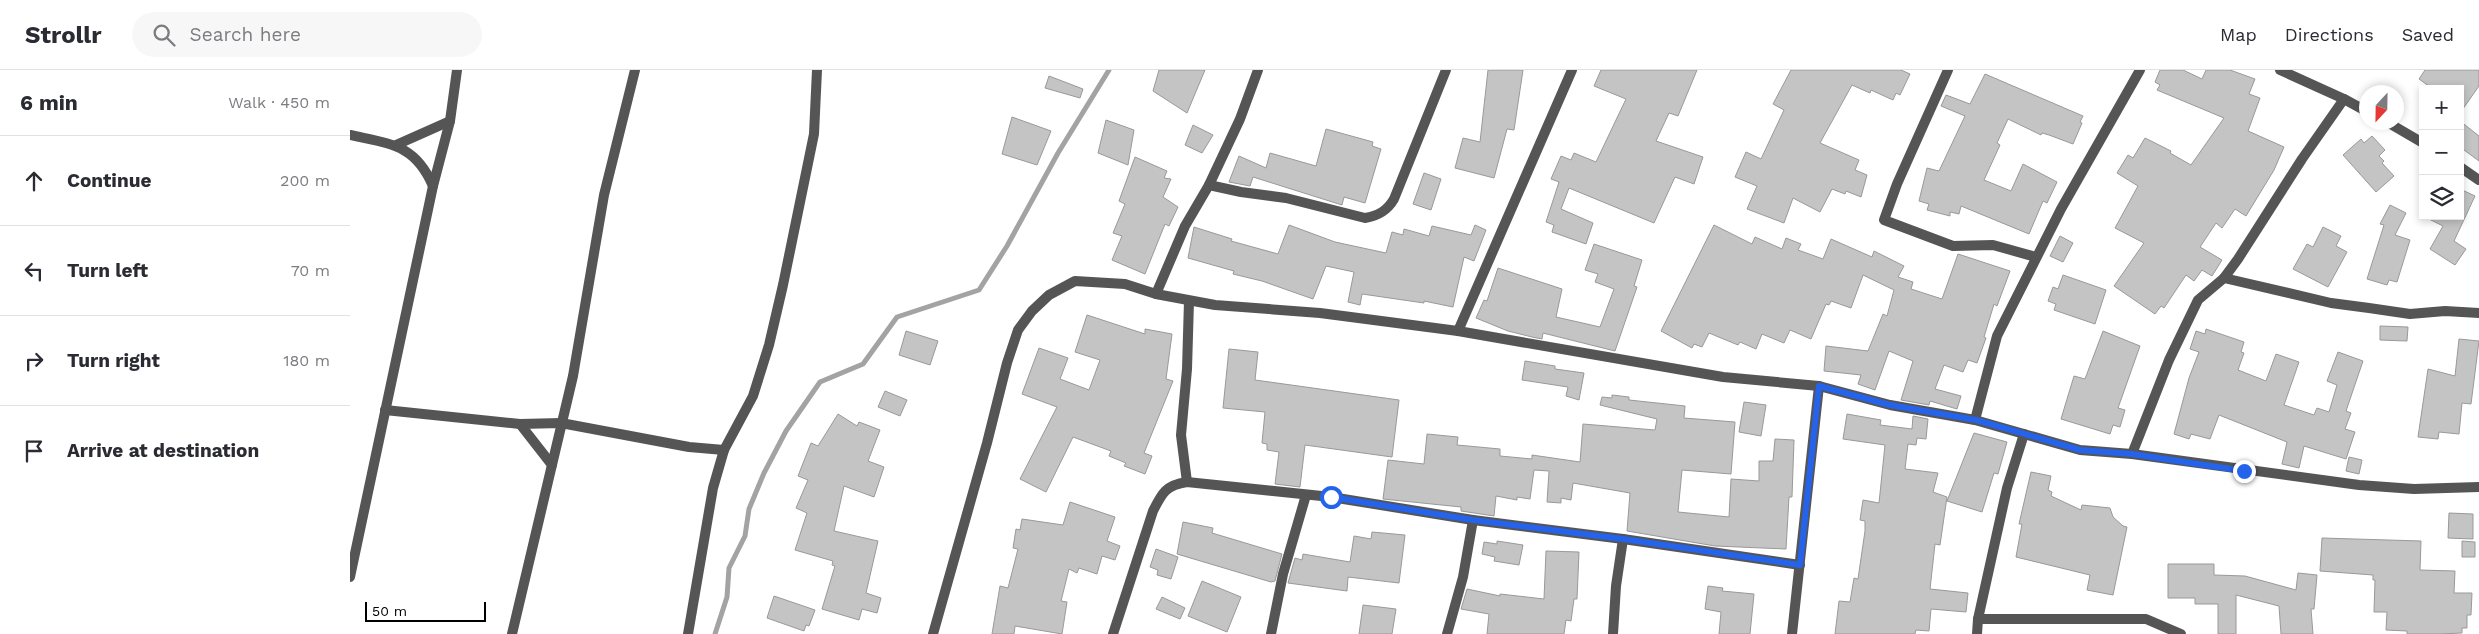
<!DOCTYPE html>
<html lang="en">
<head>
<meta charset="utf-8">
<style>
	:root { --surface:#fff; --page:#f7f7f7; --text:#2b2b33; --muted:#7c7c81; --line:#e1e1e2 }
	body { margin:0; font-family:"Work Sans",sans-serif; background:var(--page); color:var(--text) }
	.controls { position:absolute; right:15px; top:15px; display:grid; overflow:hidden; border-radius:0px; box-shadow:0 2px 8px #0003 }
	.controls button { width:45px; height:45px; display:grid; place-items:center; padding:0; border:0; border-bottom:1px solid var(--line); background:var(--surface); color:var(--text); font:25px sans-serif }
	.compass { position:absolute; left:2009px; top:15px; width:45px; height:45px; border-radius:50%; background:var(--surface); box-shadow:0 2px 8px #0003; rotate:202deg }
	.scale { position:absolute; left:15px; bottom:12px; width:121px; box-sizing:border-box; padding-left:5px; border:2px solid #000; border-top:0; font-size:14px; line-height:18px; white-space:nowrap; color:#000; -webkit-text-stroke:4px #fff; paint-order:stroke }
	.stop { position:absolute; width:15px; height:15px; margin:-11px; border:4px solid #2563eb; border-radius:50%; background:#fff }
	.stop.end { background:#2563eb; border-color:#fff; box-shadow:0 1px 5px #0008 }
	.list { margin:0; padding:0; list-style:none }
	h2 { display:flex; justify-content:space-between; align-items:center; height:65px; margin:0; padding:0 20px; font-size:21px }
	h2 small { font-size:16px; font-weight:400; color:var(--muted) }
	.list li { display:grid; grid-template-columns:32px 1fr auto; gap:15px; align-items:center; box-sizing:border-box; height:90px; padding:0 20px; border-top:1px solid var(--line) }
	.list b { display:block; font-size:19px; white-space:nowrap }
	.list em { font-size:16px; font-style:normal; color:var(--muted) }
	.icon { flex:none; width:28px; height:28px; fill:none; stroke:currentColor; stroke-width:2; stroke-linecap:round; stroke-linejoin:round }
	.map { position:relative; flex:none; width:2129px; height:564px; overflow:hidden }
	header { display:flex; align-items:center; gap:30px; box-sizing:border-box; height:70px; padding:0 25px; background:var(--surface); border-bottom:1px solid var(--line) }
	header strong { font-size:24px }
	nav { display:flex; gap:28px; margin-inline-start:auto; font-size:18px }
	.search { width:350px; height:45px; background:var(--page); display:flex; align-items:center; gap:12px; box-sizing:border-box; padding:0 18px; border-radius:28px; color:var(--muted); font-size:19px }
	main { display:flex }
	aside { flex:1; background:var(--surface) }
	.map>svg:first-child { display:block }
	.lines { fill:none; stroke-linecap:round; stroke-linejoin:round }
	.stream { stroke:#a3a3a3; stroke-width:5 }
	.building { fill:#c4c4c4; stroke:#999 }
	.street { stroke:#555; stroke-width:10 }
	.route { stroke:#2563eb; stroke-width:6 }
</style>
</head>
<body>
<header>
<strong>Strollr</strong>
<div class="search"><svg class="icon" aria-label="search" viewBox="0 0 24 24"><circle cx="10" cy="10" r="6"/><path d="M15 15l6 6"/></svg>Search here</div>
<nav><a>Map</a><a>Directions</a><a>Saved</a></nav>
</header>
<main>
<aside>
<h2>6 min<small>Walk · 450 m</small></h2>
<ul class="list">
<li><svg class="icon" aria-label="ahead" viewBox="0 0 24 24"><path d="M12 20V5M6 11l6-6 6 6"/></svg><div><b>Continue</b></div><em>200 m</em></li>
<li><svg class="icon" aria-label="left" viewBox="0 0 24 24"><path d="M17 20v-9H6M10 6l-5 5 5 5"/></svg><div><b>Turn left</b></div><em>70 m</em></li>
<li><svg class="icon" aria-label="right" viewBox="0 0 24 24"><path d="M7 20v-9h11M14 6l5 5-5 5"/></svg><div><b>Turn right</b></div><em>180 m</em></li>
<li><svg class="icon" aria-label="arrive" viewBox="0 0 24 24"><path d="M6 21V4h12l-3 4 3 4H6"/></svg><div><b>Arrive at destination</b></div></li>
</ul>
</aside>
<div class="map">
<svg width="2129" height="564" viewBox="0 0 2129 564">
	<rect width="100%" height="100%" fill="#fff"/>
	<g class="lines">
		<path class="stream" d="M365,564L377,527L379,498L395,466L399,439L414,403L436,361L470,312L513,294L547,247L629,220L657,176L708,83L759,0"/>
	</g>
	<g class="building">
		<path d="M809,0H855L837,43L803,21Z"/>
		<path d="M1138,0H1173L1164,60L1157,59L1144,108L1105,98L1113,68L1130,72Z"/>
		<path d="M1251,0H1347L1328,46L1319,43L1306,71L1353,87L1344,114L1325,107L1304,153L1219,118L1211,139L1243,153L1236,174L1202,162L1204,155L1196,152L1209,112L1201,109L1211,86L1221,90L1224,83L1246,92L1276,29L1244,16Z"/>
		<path d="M1441,0H1551L1560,4L1550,25L1546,23L1543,30L1521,20L1520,23L1502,15L1470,73L1509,90L1505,100L1517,105L1511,127L1496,121L1495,124L1482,119L1470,142L1443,128L1434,153L1397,139L1407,116L1385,107L1396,82L1411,89L1434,40L1423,34Z"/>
		<path d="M1810,0H1833L1852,9L1856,0H1880L1905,9L1899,24L1910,28L1898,61L1934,77L1924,100L1896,146L1885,139L1872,158L1866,153L1850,177L1872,190L1862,206L1852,200L1844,211L1836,205L1814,238L1811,236L1805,244L1764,216L1794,173L1765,158L1788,116L1767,103L1778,85L1783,88L1795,68L1821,81L1820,83L1841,95L1874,48L1807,20L1810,15L1805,12Z"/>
		<path d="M2075,0H2129V16L2110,43V19H2083L2069,9Z"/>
		<path d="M1635,4L1733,46L1730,52L1732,53L1723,74L1699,65L1692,63L1691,65L1658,49L1647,73L1650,75L1634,110L1661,121L1673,94L1707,112L1697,133L1693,131L1679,164L1611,136L1609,144L1600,142V146L1577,140L1579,134L1569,131L1577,98L1589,101L1615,46L1591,36L1596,25L1620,34Z"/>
		<path d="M699,6L733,19L730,28L695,18Z"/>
		<path d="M662,47L701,61L687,95L652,84Z"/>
		<path d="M756,50L784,60L778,95L748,83Z"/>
		<path d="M2110,51L2129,66V91L2110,77Z"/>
		<path d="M843,55L863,65L852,83L835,75Z"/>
		<path d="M976,59L1023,72L1022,76L1031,79L1015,133L994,127L992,135L903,107L900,116L879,112L889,86L916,98L920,83L966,96Z"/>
		<path d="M2022,66L2035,80L2029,86L2034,91L2032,93L2044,106L2026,122L1993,85L2011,69L2014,73Z"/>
		<path d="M785,87L817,101L814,108L821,109L813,127L828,137L819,156L815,154L795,204L762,190L772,166L763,163L775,134L769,131Z"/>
		<path d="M1074,103L1091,109L1081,140L1063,134Z"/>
		<path d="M2110,119L2125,126L2104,171L2116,179L2105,195L2080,179L2093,156L2073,146H2110Z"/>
		<path d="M2040,135L2056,143L2045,165L2060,170L2047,212L2039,210L2037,215L2017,209L2034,155L2030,154Z"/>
		<path d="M939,155L985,172L1036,183L1042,162L1053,165L1054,159L1079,166L1082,156L1121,165L1125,155L1136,160L1124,191L1114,187L1103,237L1074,231V233L1012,224L1010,235L998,232L1004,202L976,196L963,229L912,211L883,204L884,201L838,188L844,157L882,169L881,171L928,184Z"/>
		<path d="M1364,155L1402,174L1405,167L1432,179L1436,168L1451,174L1448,180L1473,189L1481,169L1522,187L1524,181L1554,196L1548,207L1563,212L1561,219L1592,229L1608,184L1660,201L1647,236L1644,234L1634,267L1636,268L1627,293L1618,290L1613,302L1594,295L1585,319L1611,326L1607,339L1580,331L1579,335L1551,330L1563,291L1539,281L1525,320L1508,314L1511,305L1474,301L1476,276L1518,281L1533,244L1537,246L1544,220L1513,205L1501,238L1481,231L1479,235L1476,234L1461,269L1440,260L1434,273L1412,264L1406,279L1390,272L1388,275L1359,263L1352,277L1344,274L1342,278L1311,261Z"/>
		<path d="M1973,157L1991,166L1986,176L1997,182L1978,217L1943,199L1957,174L1963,177Z"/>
		<path d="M1710,166L1723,173L1713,192L1700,186Z"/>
		<path d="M1244,174L1292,190L1284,216L1287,217L1265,281L1193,263L1192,269L1182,267L1158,261L1126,248L1134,230L1137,231L1148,198L1212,219L1206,247L1250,257L1264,219L1245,212L1248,204L1235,200Z"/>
		<path d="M1713,205L1756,220L1745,254L1704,240L1706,234L1698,231L1703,217L1708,219Z"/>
		<path d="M737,245L795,264V259L822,264L816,309L823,311L794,383L802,386L795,404L774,396L776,393L759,386L761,381L723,367L696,422L670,409L707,337L672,324L689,278L718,288L710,309L739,320L750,290L725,282Z"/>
		<path d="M2030,256L2058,257L2057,271L2030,270Z"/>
		<path d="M1856,259L1894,272L1891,282L1894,283L1888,300L1916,311L1926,284L1949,292L1934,335L1964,345L1967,338L1979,342L1987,315L1977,311L1988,282L2013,291L1996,341L2001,343L1995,359L2005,362L1996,389L1954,376L1949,398L1932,394L1937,372L1869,345L1860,369L1841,364L1839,369L1824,364L1839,308L1849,282L1840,279L1846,261L1855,264Z"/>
		<path d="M556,261L588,271L580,295L549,285Z"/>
		<path d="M1753,261L1790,276L1768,338L1775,340L1770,357L1763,355L1760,364L1711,349L1724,306L1735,309Z"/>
		<path d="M2109,269L2129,271L2121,334L2112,333L2109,364L2089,362L2088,369L2068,367L2078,299L2105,306Z"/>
		<path d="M879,279L908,282L905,310L1049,330L1042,387L955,375L950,417L925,414L929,382L917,380V374L912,373L915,342L873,338Z"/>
		<path d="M1175,291L1205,296V299L1234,303L1229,330L1216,326L1218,317L1172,310Z"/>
		<path d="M535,321L557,330L550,346L528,337Z"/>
		<path d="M1262,325L1279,327V330L1335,336L1334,348L1385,352L1381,404L1332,400L1328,442L1379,447L1381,409L1409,411V391H1423L1425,369L1444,370L1442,427H1439L1436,479L1365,476L1277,461L1280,423L1223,413L1221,430L1211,428V433L1197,432L1199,401L1184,400L1180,429L1167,427V430L1146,426L1144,446L1111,441V437L1033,429L1038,390L1074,394L1077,364L1108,367L1107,375L1150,379V386L1182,389V385L1230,392L1233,354L1305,360L1307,349L1250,335L1252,327L1262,328Z"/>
		<path d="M1394,332L1416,335L1411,366L1389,362Z"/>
		<path d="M488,344L507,356L509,352L530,360L518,391L534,397L524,427L494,416L484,461L528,471L516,523L531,528L527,543L512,539L509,550L472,539L485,496L482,495L483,491L445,480L457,443L446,438L458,410L448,406L461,373L468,376Z"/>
		<path d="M1497,344L1531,350L1530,355L1562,359L1563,346L1578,349L1576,369L1567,368L1566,375L1558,374L1555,399L1588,403L1583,422L1597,427L1590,475L1585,474L1580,519L1618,523L1616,542L1581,539L1579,561L1566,560L1565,564H1485L1489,531L1500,532L1504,508L1508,509L1515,461V451L1510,450L1513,430L1529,433L1535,375L1493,369Z"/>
		<path d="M1624,363L1657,372L1648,404L1644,403L1632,442L1597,431Z"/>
		<path d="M1999,387L2012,390L2009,404L1996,401Z"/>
		<path d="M1681,402L1701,406L1698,420L1702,422L1701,426L1731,440L1732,435L1760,438L1763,447L1773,456L1777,457L1763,525L1737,520L1740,505L1666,487L1672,454H1669Z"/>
		<path d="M720,432L765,447L757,471L770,476L765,490L752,486L747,504L729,498L727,503L719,499L711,531L717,532L712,564L665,556L664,564H642L650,516L658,518L668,479L663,478L666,459L670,460L672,449L713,455Z"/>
		<path d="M2099,443L2123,444V469L2098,468Z"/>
		<path d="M833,452L863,458L862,463L932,484L925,511L921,512L827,484Z"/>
		<path d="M1022,462L1055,465L1049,513L998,507L997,521L938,513L945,488L952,490L953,484L1000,492L1004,466L1021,469Z"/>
		<path d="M1972,468L2071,471L2070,500L2105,501L2104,523H2122L2121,545H2117V558H2112V563L2089,564H2057V561L2036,560L2037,542H2024L2025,510H2023V505L1970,501Z"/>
		<path d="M1147,471L1173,475L1169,495L1144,491L1145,487L1132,484L1134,472L1147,474Z"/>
		<path d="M2112,471L2125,472V487H2112Z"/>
		<path d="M806,479L828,487L821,509L807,505L808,500L800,497Z"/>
		<path d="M1196,481L1229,482L1227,529H1224L1221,551L1216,550L1214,564H1137L1139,544L1111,539L1117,519L1150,526V524L1194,529Z"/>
		<path d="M1818,494H1864V505L1895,506L1946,520L1948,503L1967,505L1964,539H1961L1963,564H1931L1929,536L1886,525V564H1868V534H1845V528H1818Z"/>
		<path d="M852,511L891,527L877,562L838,546Z"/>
		<path d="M1358,516L1373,518L1372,521L1404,524L1400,564H1369L1371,542L1355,539Z"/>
		<path d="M424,526L465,540L459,556L456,555L454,561L417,548Z"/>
		<path d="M812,527L835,538L830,549L806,539Z"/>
		<path d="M1013,535L1046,539L1042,564H1009Z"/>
	</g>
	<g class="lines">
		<g class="street">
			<path d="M1598,0L1547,114L1534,150L1603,176L1643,175L1686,187"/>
			<path d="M1930,0L1994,29L2016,41"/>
			<path d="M2037,52L2073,73"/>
			<path d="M0,65C40,74 65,74 83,116"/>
			<path d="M46,75L100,51"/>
			<path d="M2110,97L2129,110"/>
			<path d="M859,115L891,122L936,128L1015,148C1028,146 1037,141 1044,129L1096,0"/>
			<path d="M1874,208L1981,233L2019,238L2060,244L2095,241L2129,243"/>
			<path d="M806,224L835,156L859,115L890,49L908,0"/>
			<path d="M1108,261L1222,0"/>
			<path d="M35,340L170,354L211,353L339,377L374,380"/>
			<path d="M1625,350L1647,266L1711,139L1790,0"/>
			<path d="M170,354L202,395"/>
			<path d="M1782,384L1819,290L1848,230L1874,208L1888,189L1952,89L1994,29"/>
			<path d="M837,412L831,365L837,299L839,231"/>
			<path d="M0,507L83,116L100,51L107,0"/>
			<path d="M1628,549H1796L1831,564"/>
			<path d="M162,564L223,306L254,125L285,0"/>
			<path d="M338,564L363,418L374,380L403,326L419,275L433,215L464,64L467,0"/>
			<path d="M583,564L637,373L657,293L668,260L682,241L699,225L725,211L775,214L806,224L865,235L970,243L1108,261L1373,307L1469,316L1540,335L1625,350L1730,380L1782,384L2009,415L2064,419L2129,417"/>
			<path d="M763,564L803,441C812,423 816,415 837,412L981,427L1123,450L1273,469L1450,495"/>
			<path d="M921,564L933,504L956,425"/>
			<path d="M1097,564L1113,507L1123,450"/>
			<path d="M1263,564L1266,516L1273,469"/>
			<path d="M1442,564L1469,316"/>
			<path d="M1627,564L1628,549L1657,418L1674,364"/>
		</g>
	</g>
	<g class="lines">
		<path class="route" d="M981,427L1123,450L1273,469L1450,495L1469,316L1540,335L1626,350L1730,380L1782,384L1894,401"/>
	</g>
</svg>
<div class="controls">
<button>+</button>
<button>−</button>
<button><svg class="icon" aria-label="layers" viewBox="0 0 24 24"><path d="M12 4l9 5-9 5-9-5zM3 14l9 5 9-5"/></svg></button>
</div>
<svg class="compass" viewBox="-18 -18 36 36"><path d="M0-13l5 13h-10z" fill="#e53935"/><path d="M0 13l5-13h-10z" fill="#7c7c81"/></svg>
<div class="scale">50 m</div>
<div class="stop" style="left:981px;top:427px"></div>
<div class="stop end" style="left:1894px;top:401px"></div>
</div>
</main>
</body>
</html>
